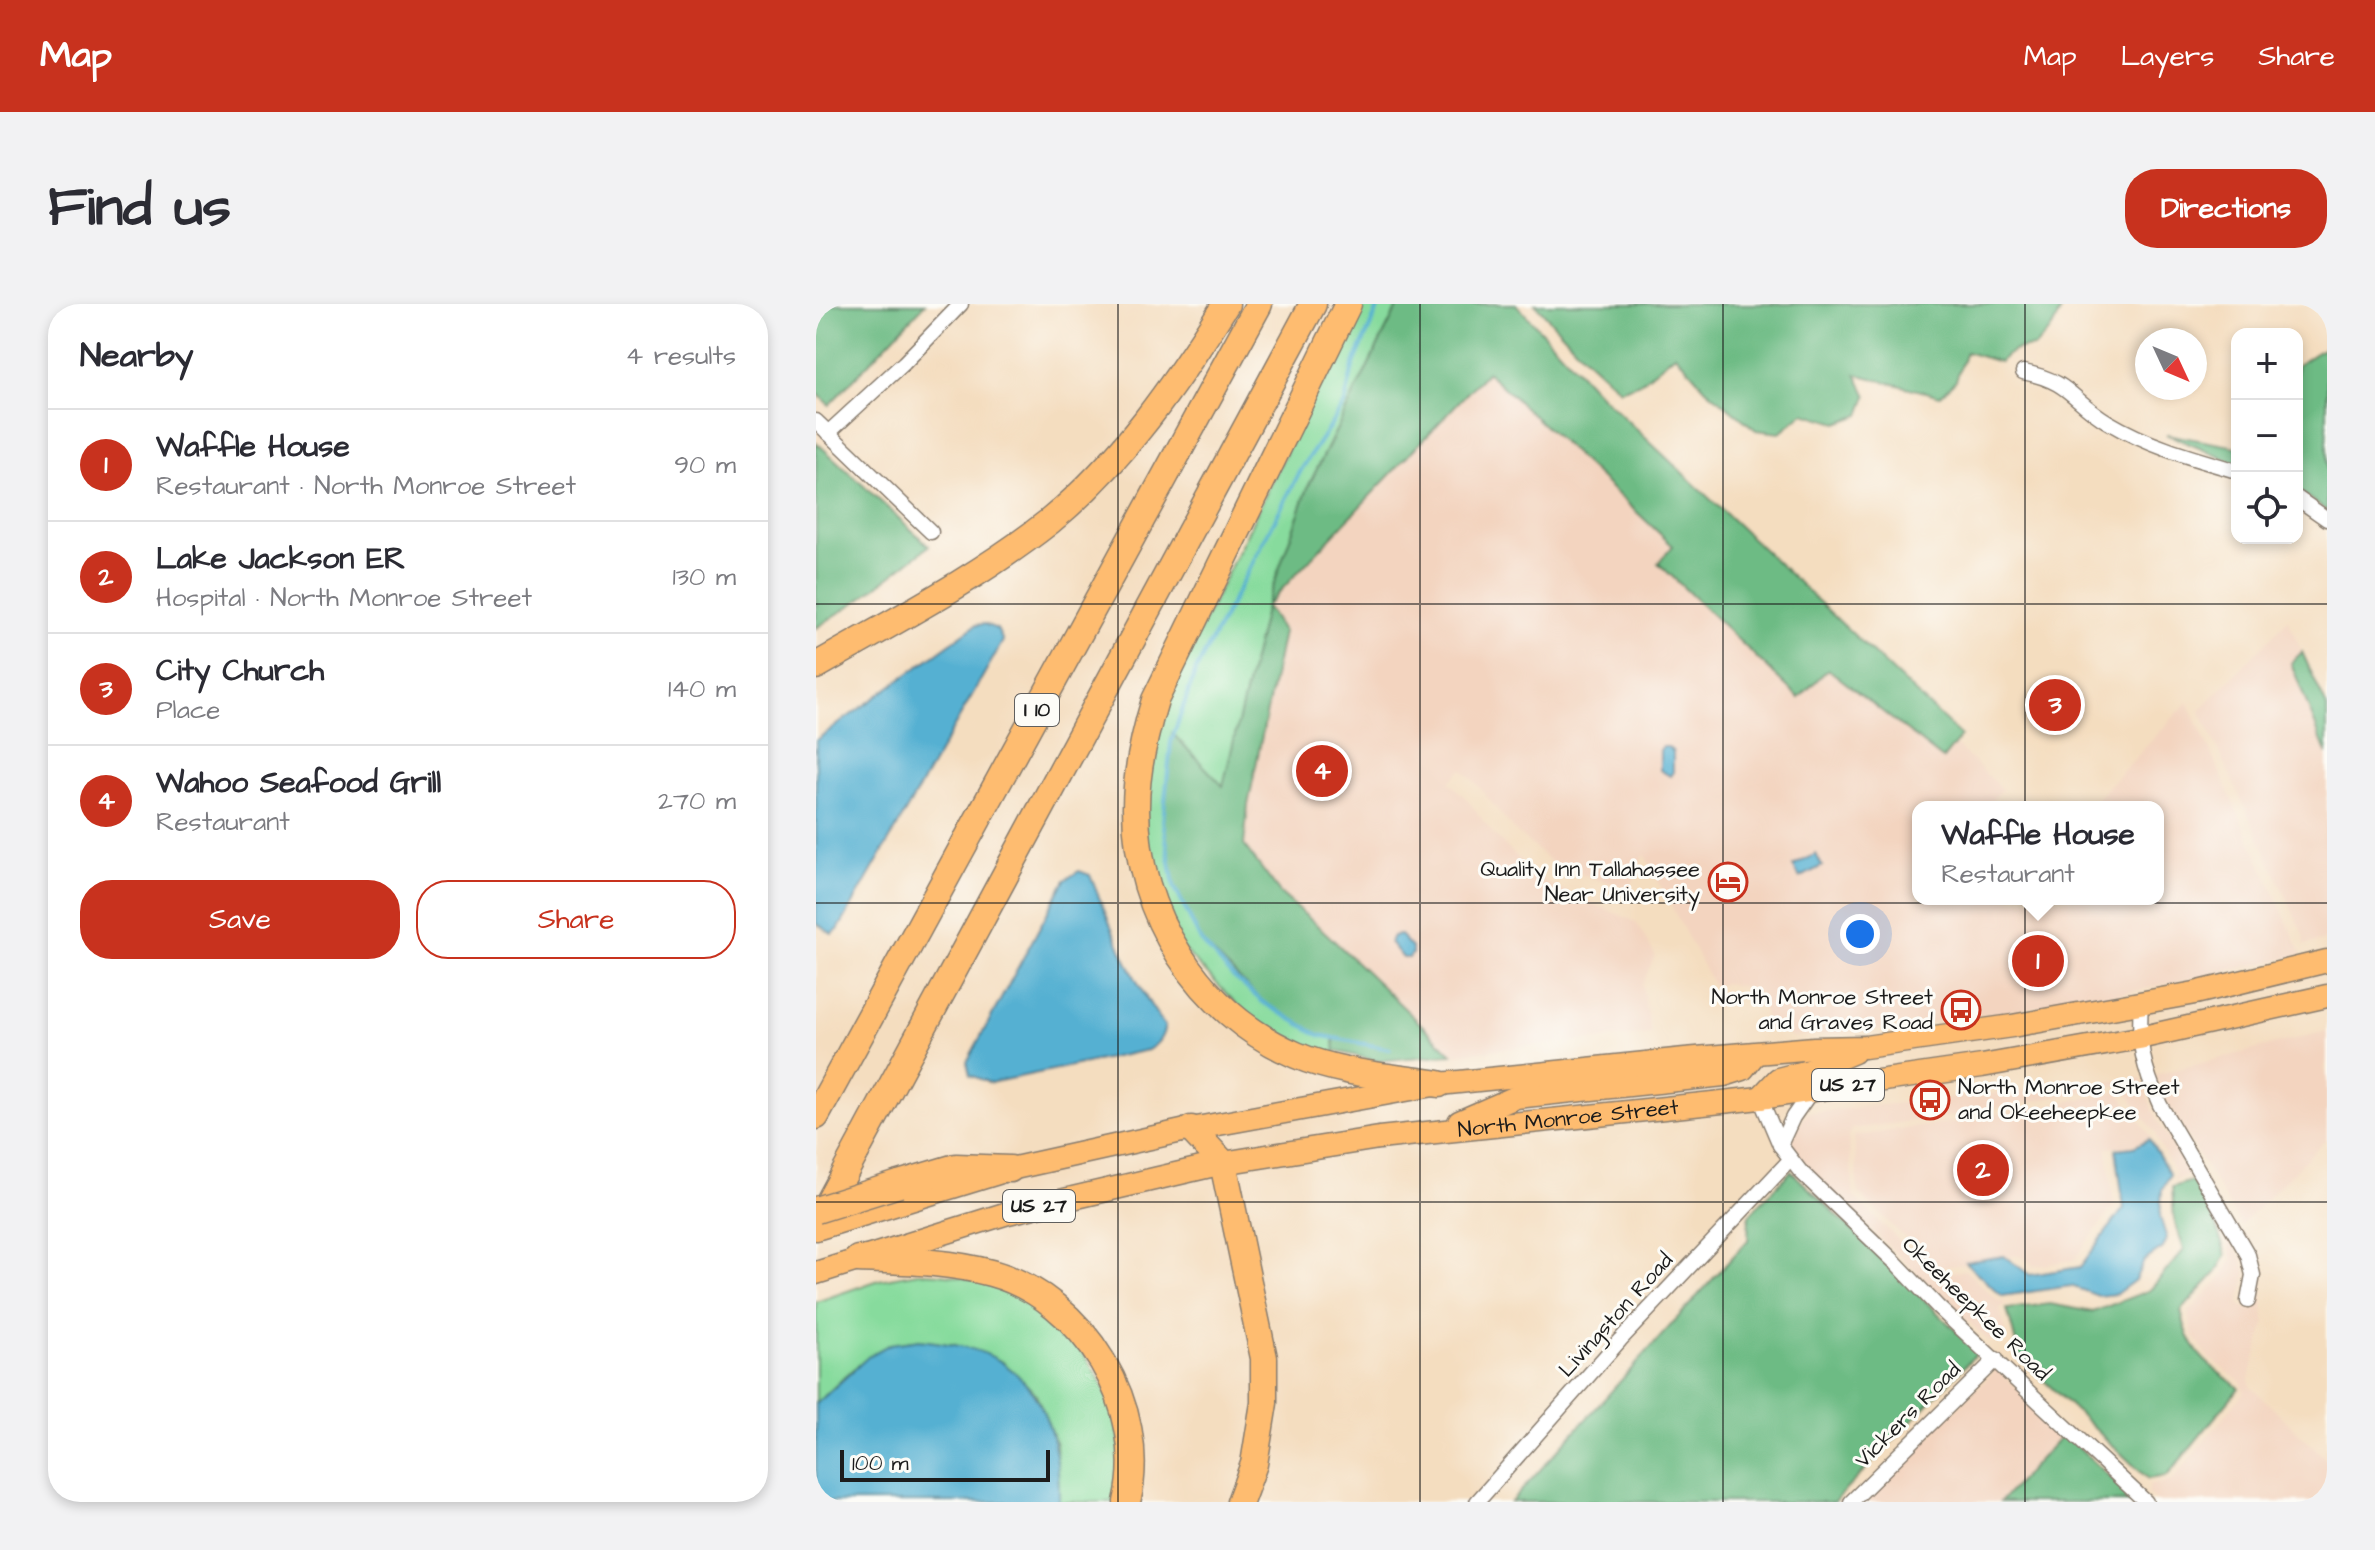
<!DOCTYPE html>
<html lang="en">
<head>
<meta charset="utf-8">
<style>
	:root { --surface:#fff; --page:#f2f2f3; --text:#2b2b33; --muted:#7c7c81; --line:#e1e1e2; --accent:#c8321e }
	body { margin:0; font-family:"Architects Daughter",sans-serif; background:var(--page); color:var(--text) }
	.controls { position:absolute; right:24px; top:24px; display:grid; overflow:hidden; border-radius:16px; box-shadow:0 4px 12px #0003 }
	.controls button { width:72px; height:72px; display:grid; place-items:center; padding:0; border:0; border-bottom:2px solid var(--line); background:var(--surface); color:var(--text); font:40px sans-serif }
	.compass { position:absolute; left:1319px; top:24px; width:72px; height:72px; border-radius:50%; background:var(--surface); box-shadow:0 4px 12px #0003; rotate:134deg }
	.scale { position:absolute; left:24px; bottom:20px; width:210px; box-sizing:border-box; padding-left:8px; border:4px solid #1c1c1c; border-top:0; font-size:22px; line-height:28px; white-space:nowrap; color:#1c1c1c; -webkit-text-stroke:6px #fdfcf7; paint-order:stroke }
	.you { position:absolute; left:1044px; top:630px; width:28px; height:28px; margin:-20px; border:6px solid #fff; border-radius:50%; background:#1a73e8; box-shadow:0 0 0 12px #1a73e833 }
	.badge { display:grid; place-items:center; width:52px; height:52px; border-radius:50%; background:var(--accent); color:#fff; font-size:26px; font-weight:700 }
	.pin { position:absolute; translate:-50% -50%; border:4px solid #fff; box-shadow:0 2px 8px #0006 }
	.popup { position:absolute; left:1096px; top:497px; width:252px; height:104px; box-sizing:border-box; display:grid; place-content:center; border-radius:16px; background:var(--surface); filter:drop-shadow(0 2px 6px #0005); font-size:26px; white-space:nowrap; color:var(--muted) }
	.popup b { font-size:30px; color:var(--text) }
	.popup::after { content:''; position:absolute; left:50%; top:100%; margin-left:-16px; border:16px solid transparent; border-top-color:var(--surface) }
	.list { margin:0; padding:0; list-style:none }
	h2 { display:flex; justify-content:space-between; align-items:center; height:104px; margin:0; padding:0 32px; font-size:34px }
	h2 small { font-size:26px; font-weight:400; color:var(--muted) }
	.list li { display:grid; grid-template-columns:52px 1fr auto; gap:24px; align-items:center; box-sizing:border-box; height:112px; padding:0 32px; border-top:2px solid var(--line) }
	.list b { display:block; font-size:30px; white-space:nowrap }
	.list p { margin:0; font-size:26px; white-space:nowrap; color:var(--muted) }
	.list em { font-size:26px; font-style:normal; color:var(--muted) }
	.actions { display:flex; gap:16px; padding:24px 32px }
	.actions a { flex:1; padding:18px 0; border:2px solid var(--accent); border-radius:32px; text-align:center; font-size:28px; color:var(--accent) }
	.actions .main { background:var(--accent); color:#fff }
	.icon { flex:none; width:44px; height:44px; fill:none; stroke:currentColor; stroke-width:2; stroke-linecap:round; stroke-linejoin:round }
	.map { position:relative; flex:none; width:1511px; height:1198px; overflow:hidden; border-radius:32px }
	header { display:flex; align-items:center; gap:48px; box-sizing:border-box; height:112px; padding:0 40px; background:var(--accent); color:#fff }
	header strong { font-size:38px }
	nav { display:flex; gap:44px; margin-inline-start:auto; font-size:28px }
	.intro { display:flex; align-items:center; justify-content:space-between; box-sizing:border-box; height:192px; padding:0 48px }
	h1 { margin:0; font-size:56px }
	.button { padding:20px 36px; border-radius:32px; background:var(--accent); color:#fff; font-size:28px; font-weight:700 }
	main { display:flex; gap:48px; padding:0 48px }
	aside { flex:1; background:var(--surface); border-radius:32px; box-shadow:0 4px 12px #0003 }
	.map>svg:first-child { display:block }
	.built { fill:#f3d4bf }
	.green { fill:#87db9d; stroke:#527c5c; stroke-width:2 }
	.forest { fill:#6dbb84; stroke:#446c50; stroke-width:2 }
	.water { fill:#55b0d2; stroke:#386677; stroke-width:2 }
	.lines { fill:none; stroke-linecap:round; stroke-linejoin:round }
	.stream { stroke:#55b0d2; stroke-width:4 }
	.minor-casing { stroke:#887c6e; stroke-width:17 }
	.primary-casing { stroke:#887c6e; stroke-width:25 }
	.trunk-casing { stroke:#887c6e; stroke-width:25 }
	.motorway-casing { stroke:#887c6e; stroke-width:29 }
	.minor { stroke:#fff; stroke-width:14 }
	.primary { stroke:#febc70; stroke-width:22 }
	.trunk { stroke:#febc70; stroke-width:22 }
	.motorway { stroke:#febc70; stroke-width:26 }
	.motorway-bridge-casing { stroke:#887c6e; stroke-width:29; stroke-linecap:butt }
	.motorway-bridge { stroke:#febc70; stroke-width:26 }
	.grid { fill:none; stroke:#1c1c1c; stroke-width:2; stroke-opacity:0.55 }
	.labels { text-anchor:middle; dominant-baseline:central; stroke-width:6; stroke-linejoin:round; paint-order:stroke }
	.shield { fill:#fdfcf7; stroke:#605f5e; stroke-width:2 }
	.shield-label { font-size:20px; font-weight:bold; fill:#1c1c1c }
	.poi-label { font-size:22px; fill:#1c1c1c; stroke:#fdfcf7; text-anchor:end }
	.street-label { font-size:22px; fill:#1c1c1c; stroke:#fdfcf7 }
</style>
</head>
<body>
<header>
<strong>Map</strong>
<nav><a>Map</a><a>Layers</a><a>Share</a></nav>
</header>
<div class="intro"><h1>Find us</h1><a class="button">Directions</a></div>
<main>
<aside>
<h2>Nearby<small>4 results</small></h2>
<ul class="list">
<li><span class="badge">1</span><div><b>Waffle House</b><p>Restaurant · North Monroe Street</p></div><em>90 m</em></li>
<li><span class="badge">2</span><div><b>Lake Jackson ER</b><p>Hospital · North Monroe Street</p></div><em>130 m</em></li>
<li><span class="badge">3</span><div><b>City Church</b><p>Place</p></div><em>140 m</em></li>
<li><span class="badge">4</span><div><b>Wahoo Seafood Grill</b><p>Restaurant</p></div><em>270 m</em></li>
</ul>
<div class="actions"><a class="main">Save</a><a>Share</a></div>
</aside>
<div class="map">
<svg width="1511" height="1198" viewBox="0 0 1511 1198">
	<rect width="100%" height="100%" fill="#fdfcf7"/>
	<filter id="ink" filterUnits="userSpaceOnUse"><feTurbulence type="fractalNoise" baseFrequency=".0125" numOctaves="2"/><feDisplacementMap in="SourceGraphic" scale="16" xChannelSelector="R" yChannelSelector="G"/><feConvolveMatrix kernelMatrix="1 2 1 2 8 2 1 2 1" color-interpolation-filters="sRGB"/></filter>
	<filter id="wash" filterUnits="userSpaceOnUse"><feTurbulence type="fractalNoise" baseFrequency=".006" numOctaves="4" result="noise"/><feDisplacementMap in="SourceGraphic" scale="32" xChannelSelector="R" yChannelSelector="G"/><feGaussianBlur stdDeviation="1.8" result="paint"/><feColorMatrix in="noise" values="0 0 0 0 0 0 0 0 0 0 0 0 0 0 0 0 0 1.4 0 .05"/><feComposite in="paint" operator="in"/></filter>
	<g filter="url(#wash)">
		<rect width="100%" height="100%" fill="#f4ddbf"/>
		<g class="built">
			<path d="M672,67L857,243L842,259L982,393L1035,341L1186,485L1170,503H1102V595H1342V503H1273L1372,398L1486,651L1313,688L1169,711L1038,728L976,733L953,724L941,686L908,679L898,683L828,550L814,585L741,563L698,526L658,477L645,465L633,478L651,495L677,530L717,568L731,579L820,618L839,651L826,681L835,730L636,750L511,630L464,589L428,541L450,302Z"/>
			<path d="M1472,316L1486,348L1476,359L1511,451V636L1488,641L1489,634L1384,406Z"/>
			<path d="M1511,727V756L1508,765L1511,770V834L1425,921L1351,798L1339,771Z"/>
			<path d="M1325,774L1341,817L1379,874L1373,871L1358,876L1359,869L1340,834V830L1308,785L1301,782L1135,812L1036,825L1032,831L1038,893L1116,968L1122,970L1149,966L1182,997L1189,999L1184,1006L1191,1030L1173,1037L1015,888L973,841L990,809Z"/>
			<path d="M1303,788L1335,833L1315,842L1291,844L1298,901L1258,956L1218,962L1204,951L1121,964L1042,889L1038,832L1137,818Z"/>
			<path d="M1407,923L1425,953L1430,970L1423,1001L1437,1007L1445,975L1449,1019L1433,1076L1435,1083L1511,1156V1184L1503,1198H1340L1331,1189L1334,1181L1356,1177L1428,1088L1426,1079L1391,1052L1377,1031L1372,1009L1406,973L1416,955Z"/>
			<path d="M1181,1065L1248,1129L1184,1198H1047Z"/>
		</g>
		<g class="green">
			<path d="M542,0H583L493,181L450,302L407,483L357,430L503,731L518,734L519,752L449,729L363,641L327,536L336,425Z"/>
			<path d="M102,969C201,968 289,1038 304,1137C307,1156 303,1179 303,1198H243L240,1140L220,1090L187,1058L168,1050L136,1040H74L37,1065L0,1100V998L63,976Z"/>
		</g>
		<g class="forest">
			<path d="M0,0H109L13,101L0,88Z"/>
			<path d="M583,0H700L783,90L1145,432L1127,455L1012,365L983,394L842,259L857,242L671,68L450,302L467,328L432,501L428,541L464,589L511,630L636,750L562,757L519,747L518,734L503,731L448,699L385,637L358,582L347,517L356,429L407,482L450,302L493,181Z"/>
			<path d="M719,0H1248L1236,24L1219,43C1203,44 1194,46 1184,58L1150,48L1140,76L1124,92L1040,70L1051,92L1044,111L1021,119L988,109L964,129L940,126L890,85L859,50L824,79L804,86L768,53Z"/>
			<path d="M1511,42V207L1481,186V61Z"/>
			<path d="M1350,130L1421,143V160Z"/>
			<path d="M0,138L113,242L46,294L0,324Z"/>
			<path d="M1486,348L1511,403V451L1475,359Z"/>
			<path d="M975,867L1162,1048L1018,1198H695L932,936L933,911Z"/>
			<path d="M1376,877L1399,918L1410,951L1401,968L1365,1007C1374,1050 1389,1058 1423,1084L1351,1172L1332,1175L1204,1054L1191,1005L1234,1000L1277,1008L1334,986L1368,946L1358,915L1356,883Z"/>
			<path d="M1248,1129L1320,1198H1184Z"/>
		</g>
		<g class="water">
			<path d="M168,320L181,325L187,337L22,626L16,630L0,619V436L160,321Z"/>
			<path d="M847,443H852L857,448V468L854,472L844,466V446Z"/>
			<path d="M1000,550L1006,562L984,574L977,562Z"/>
			<path d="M263,567L274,571C293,618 318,682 349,722C346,735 343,739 332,746L174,779L154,771L151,758L249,576Z"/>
			<path d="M584,631L596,644V650L593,654H587L574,638L577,632Z"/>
			<path d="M1333,835L1354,871L1346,886L1344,913L1351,935L1347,944L1328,957L1319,976L1300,990L1282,992L1255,982L1186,992L1149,958L1188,952L1214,971L1264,963L1308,904L1300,845L1318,843Z"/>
			<path d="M103,1036C130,1039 164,1043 187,1059C233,1091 244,1145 243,1198H0V1100L54,1051L74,1040Z"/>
		</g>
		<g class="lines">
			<path class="stream" d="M564,0L537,62L529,99L485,166L380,366L355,438L347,517L358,582L385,637L415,671L448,699L503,731L574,745"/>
		</g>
	</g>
	<g filter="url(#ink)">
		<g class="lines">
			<defs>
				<g id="minor">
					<path d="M1207,68C1255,77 1256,97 1292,118C1332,142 1376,154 1421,167"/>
					<path d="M0,117L115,228"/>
					<path d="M12,129L88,59L145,0"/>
					<path d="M1481,194L1511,215"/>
					<path d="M1325,699C1322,741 1327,763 1344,801L1432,951L1437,971L1432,997"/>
					<path d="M944,794L964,841L984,867L1080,959L1122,1003L1330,1198"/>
					<path d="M964,841L977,813L996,786"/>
					<path d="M661,1198L804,1036L974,856"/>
					<path d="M1035,1198L1180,1055"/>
				</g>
				<path id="primary" d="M0,925L182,869"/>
				<g id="trunk">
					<path d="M944,794L962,775L993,767L1038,748"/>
					<path d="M643,818L700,793L908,771L927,765L939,750"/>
					<path d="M194,865L375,825L623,780L869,755L998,744L1049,743L1196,722L1379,689L1511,657"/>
					<path id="s1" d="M0,969L192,909L407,859L563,834L944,794L1166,762L1323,734L1511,692"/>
				</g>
				<g id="motorway">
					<path d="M532,0L339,396C328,432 320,467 320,504C320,610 383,709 480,751C521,769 578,773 623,780"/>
					<path d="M0,362C80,316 162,274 234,217C307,157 360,79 410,0"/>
					<path d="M0,812L443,0"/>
					<path d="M375,825L407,859L448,1054V1099L438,1160L424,1198"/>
					<path d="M83,880L140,863L194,865"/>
					<path d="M0,922L497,0"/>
					<path d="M42,955C86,957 131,957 175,969C268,994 334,1104 311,1198"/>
				</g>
			</defs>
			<use href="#minor" class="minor-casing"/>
			<use href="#primary" class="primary-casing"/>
			<use href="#trunk" class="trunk-casing"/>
			<use href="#motorway" class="motorway-casing"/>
			<use href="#minor" class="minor"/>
			<use href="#primary" class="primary"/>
			<use href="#trunk" class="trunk"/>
			<use href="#motorway" class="motorway"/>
			<defs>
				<path id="motorway-bridge" d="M0,906L83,880"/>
			</defs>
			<use href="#motorway-bridge" class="motorway-bridge-casing"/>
			<use href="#motorway-bridge" class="motorway-bridge"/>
		</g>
	</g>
	<path class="grid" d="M302,0V1198M604,0V1198M907,0V1198M1209,0V1198M0,300H1511M0,599H1511M0,898H1511"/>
	<defs>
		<symbol id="hotel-ring" viewBox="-11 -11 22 22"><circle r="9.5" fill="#fdfcf7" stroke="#c8321e" stroke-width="1.5"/><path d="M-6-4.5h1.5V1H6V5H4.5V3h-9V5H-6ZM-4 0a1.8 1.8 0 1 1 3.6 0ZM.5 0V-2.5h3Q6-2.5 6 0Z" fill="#c8321e"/></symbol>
		<symbol id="bus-ring" viewBox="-11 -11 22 22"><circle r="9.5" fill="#fdfcf7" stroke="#c8321e" stroke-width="1.5"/><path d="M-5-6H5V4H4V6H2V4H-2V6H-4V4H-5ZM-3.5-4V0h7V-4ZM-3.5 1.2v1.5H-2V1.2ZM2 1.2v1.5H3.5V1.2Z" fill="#c8321e"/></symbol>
	</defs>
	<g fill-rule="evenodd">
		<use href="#hotel-ring" x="890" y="556" width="44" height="44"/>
		<use href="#bus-ring" x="1123" y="684" width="44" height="44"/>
		<use href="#bus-ring" x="1092" y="774" width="44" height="44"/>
	</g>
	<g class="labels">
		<g class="shield">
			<rect x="199" y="390" width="44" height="32" rx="6"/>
			<rect x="996" y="765" width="72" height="32" rx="6"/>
			<rect x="187" y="886" width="72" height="32" rx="6"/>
		</g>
		<g class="shield-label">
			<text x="221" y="406">I 10</text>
			<text x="1032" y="781">US 27</text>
			<text x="223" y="902">US 27</text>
		</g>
		<g class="poi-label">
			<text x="884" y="565">Quality Inn Tallahassee<tspan x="884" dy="25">Near University</tspan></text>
			<text x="1117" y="693">North Monroe Street<tspan x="1117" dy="25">and Graves Road</tspan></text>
			<text x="1142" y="783" text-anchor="start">North Monroe Street<tspan x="1142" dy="25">and Okeeheepkee</tspan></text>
		</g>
		<g class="street-label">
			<text stroke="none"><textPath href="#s1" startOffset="770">North Monroe Street</textPath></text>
			<text transform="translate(1160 1005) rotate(44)">Okeeheepkee Road</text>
			<text transform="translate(800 1011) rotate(-48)">Livingston Road</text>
			<text transform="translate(1092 1111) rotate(-45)">Vickers Road</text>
		</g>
	</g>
</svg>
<div class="controls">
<button>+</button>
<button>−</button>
<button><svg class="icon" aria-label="locate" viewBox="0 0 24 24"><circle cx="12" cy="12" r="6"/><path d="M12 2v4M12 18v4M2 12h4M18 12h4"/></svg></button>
</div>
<svg class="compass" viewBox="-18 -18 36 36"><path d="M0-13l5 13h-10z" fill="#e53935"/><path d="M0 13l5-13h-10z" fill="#7c7c81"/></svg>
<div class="scale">100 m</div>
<div class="you"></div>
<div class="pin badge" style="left:1222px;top:657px">1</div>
<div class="popup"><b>Waffle House</b>Restaurant</div>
<div class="pin badge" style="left:1167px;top:866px">2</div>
<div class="pin badge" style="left:1239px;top:401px">3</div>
<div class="pin badge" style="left:506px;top:467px">4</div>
</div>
</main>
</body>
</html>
